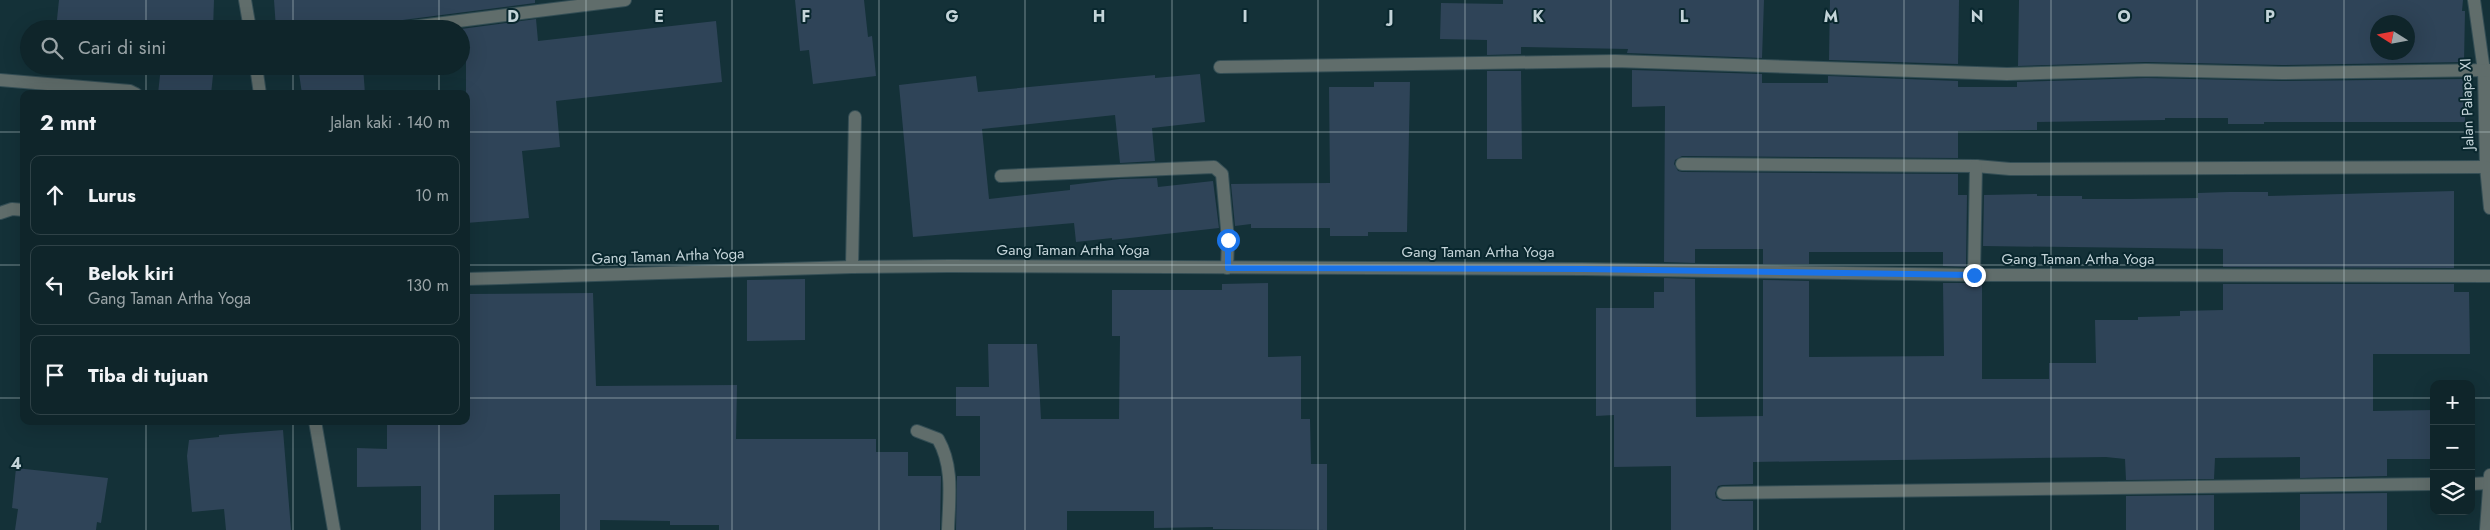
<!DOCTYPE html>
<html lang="id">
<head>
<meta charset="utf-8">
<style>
	:root { --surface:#0f252a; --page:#1d3136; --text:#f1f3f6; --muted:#9ba5a8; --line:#2f4247 }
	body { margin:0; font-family:Jost,sans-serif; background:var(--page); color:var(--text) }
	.controls { position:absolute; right:15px; bottom:15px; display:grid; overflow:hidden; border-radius:10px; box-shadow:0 5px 20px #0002 }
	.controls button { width:45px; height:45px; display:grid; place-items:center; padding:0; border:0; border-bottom:1px solid var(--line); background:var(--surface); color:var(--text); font:25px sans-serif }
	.compass { position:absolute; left:2370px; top:15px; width:45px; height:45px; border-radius:50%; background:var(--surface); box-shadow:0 5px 20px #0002; rotate:281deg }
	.stop { position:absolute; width:15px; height:15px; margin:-11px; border:4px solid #1a73e8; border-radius:50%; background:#fff }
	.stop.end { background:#1a73e8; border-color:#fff; box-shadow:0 1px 5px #0008 }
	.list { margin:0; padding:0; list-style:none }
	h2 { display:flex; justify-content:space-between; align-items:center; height:65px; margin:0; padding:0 20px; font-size:21px }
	h2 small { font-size:16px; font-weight:400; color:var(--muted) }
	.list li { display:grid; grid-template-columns:32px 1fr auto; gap:15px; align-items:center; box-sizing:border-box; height:80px; margin:0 10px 10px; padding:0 10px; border:1px solid var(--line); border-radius:10px }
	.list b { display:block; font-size:19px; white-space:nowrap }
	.list p { margin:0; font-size:16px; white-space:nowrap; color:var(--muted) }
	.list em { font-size:16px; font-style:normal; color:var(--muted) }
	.icon { flex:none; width:28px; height:28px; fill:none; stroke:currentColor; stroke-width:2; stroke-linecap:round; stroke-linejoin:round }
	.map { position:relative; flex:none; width:2490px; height:530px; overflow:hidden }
	.search { position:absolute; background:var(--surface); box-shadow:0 5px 20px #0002; left:20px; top:20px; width:450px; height:55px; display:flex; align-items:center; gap:12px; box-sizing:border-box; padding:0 18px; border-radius:28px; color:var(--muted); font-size:19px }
	.panel { position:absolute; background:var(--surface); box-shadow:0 5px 20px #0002; left:20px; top:90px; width:450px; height:335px; border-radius:10px }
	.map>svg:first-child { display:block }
	.building { fill:#2f4458; fill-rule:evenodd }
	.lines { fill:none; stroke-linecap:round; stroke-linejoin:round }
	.minor-casing { stroke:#344e55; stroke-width:14 }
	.minor { stroke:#606d6b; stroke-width:12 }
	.route { stroke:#1a73e8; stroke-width:6 }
	.grid { fill:none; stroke:#c4d4d9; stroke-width:1; stroke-opacity:0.55 }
	.labels { text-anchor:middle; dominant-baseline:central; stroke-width:4; stroke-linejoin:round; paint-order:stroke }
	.street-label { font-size:15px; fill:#c4d4d9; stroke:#09272e }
	.grid-label { font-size:16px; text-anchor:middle; font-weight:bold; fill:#c4d4d9; stroke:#09272e; stroke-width:4; stroke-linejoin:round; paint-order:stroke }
</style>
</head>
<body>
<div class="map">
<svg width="2490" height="530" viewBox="0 0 2490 530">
	<rect width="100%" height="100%" fill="#143138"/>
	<g class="building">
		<path d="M59,0H214L213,29H56Z"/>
		<path d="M274,0H535V3L395,21L391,23L388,29H276Z"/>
		<path d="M795,0H864L868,37L872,36L876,76L813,84L809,50L800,51Z"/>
		<path d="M1503,0H1764L1762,58L1627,53L1628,49L1521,47V54L1487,55V40L1440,39L1441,3L1503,4Z"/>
		<path d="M1830,0H1959L1958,64L1829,60Z"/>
		<path d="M2019,0H2463L2462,11H2465L2464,62L2281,65L2146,62L2018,66ZM2378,22H2408V52H2378Z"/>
		<path d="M536,19L538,41L716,21L722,82L556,101L560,147L522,151L529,218L466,223V51L461,52V29Z"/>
		<path d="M161,66H214L211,94H158Z"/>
		<path d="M298,66H363L365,94H302Z"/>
		<path d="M1632,70L1762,74V83H1828V76L1958,81V87H2017V82L2146,78L2281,81L2463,79V82H2465V122H2264V124H2228V118H2165V120L2037,122V130L1958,131V158L1682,156L1675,160L1674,164L1678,171L1682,172L1958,174V195H1967L1966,267L1943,266V252H1809V264H1763V249H1695V263L1664,262L1665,106L1632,107Z"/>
		<path d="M1487,71H1521L1522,159H1487Z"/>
		<path d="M1200,74L1205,122L1152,128L1155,161L1120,163L1115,115L982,129L989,199L1070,190V185L1120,179L1157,178L1158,187L1213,181L1219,228L1112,240V238L1076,242L1074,223L913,237L899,85L976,76L978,92L1155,75V78Z"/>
		<path d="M1374,82H1410L1407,232H1368V236H1330V228H1251V224L1235,226L1231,184L1330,183L1329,87H1374Z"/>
		<path d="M2454,191V268L2223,267V249L1983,246L1984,195L2037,194V196H2082V199H2129L2198,198V193L2229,192H2268V196Z"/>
		<path d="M1664,278L1695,279L1696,417L1763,416V280L1809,281V357L1944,356L1943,283H1982V379H2049V363H2096L2095,320H2138V317L2180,316V311L2223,310V284H2454V292H2469L2470,354H2373V411L2434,410V459H2387V476L2300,478V457L2215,458L2214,479L2126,480L2125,459L2106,457L1753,462V484L1722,485L1718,486L1715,493L1716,498L1723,501H1753V530H1671V466L1614,467V415L1596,416V308H1654V292H1664Z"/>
		<path d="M805,279V340L747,341V280Z"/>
		<path d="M1268,283V357L1301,356V419H1310L1311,464H1327V530L1213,529V527L1154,528V511H1067V530H956L957,476H980V416H956V387H989L988,344H1037L1041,419H1119L1120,336H1112V290H1222V284Z"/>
		<path d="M593,293L596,386L737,385L736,439H876V452H908V476H941L940,530H719V525H670V521L600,520V530H560V494L494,495V530H421V486L357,487V448L387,449V421H466V294Z"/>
		<path d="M283,430L291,530H226L224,509L192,512L187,456L189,440L219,437V435Z"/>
		<path d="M16,468L108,478L101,523L97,522L96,530H15L18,509L12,508Z"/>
		<path d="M2387,493V530H2300V494Z"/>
		<path d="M2214,495V530H2126V496Z"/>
	</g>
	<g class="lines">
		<defs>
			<g id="minor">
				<path d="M245,0L250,29"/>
				<path d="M2474,0L2484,71L2486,167L2490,208"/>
				<path d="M396,29L625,0"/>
				<path d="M256,66L260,94"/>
				<path d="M1220,67L1615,61L2007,74L2146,70L2281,73L2490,70"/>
				<path d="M0,80L130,91L136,94"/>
				<path d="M1682,164L1976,166L2010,169L2486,167"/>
				<path d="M1001,176L1214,167L1222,174L1228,240L1227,268"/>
				<path d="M0,213L12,209L24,210"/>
				<path d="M852,267L855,117"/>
				<path d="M1974,275L1976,166"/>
				<path d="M466,279L852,267L949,266L1583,269L1974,275L2490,276"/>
				<path d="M315,421L334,530"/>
				<path d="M917,431L938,439C954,467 949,498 948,530"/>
				<path d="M2471,484L2489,483"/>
				<path d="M1723,493L2434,484"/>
				<path d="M2486,530L2490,475"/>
			</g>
		</defs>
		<use href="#minor" class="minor-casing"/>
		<use href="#minor" class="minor"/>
	</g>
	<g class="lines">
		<path class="route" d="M1228,240V268L1583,269L1974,275"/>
	</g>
	<path class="grid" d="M146,0V29M293,0V29M439,0V29M586,0V530M732,0V530M879,0V530M1025,0V530M1172,0V530M1318,0V530M1465,0V530M1611,0V530M1758,0V530M1904,0V530M2051,0V530M2197,0V530M2344,0V530M146,66V94M293,66V94M439,66V94M0,132H24M466,132H2490M0,265H24M466,265H2490M0,398H24M466,398H2434M2471,398H2490M146,421V530M293,421V530M439,421V530"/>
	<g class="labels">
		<g class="street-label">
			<text transform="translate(2467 104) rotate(-92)">Jalan Palapa XI</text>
			<text x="1073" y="250">Gang Taman Artha Yoga</text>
			<text x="1478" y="252">Gang Taman Artha Yoga</text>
			<text transform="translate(668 256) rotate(-2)">Gang Taman Artha Yoga</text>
			<text x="2078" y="259">Gang Taman Artha Yoga</text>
		</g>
	</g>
	<g class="grid-label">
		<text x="513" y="22">D</text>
		<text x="659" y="22">E</text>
		<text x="806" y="22">F</text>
		<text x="952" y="22">G</text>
		<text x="1099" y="22">H</text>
		<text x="1245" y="22">I</text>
		<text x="1391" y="22">J</text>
		<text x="1538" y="22">K</text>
		<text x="1684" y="22">L</text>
		<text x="1831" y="22">M</text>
		<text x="1977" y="22">N</text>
		<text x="2124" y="22">O</text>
		<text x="2270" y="22">P</text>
		<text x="16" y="469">4</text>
	</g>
</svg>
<div class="controls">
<button>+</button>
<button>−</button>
<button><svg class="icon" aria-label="layers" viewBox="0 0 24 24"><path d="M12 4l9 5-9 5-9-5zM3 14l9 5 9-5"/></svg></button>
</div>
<svg class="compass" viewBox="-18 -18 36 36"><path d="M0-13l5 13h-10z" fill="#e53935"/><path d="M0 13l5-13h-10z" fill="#9ba5a8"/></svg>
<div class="stop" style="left:1228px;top:240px"></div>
<div class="stop end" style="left:1974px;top:275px"></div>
<div class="search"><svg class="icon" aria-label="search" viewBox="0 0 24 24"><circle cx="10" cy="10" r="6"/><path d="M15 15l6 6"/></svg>Cari di sini</div>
<section class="panel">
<h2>2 mnt<small>Jalan kaki · 140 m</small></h2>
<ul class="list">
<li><svg class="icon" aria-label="ahead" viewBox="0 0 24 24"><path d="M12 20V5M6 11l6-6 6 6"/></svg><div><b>Lurus</b></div><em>10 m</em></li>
<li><svg class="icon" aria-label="left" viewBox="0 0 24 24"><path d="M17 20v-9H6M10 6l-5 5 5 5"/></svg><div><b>Belok kiri</b><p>Gang Taman Artha Yoga</p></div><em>130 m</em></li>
<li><svg class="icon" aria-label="arrive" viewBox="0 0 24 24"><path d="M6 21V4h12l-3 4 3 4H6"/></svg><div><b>Tiba di tujuan</b></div></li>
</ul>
</section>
</div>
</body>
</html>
